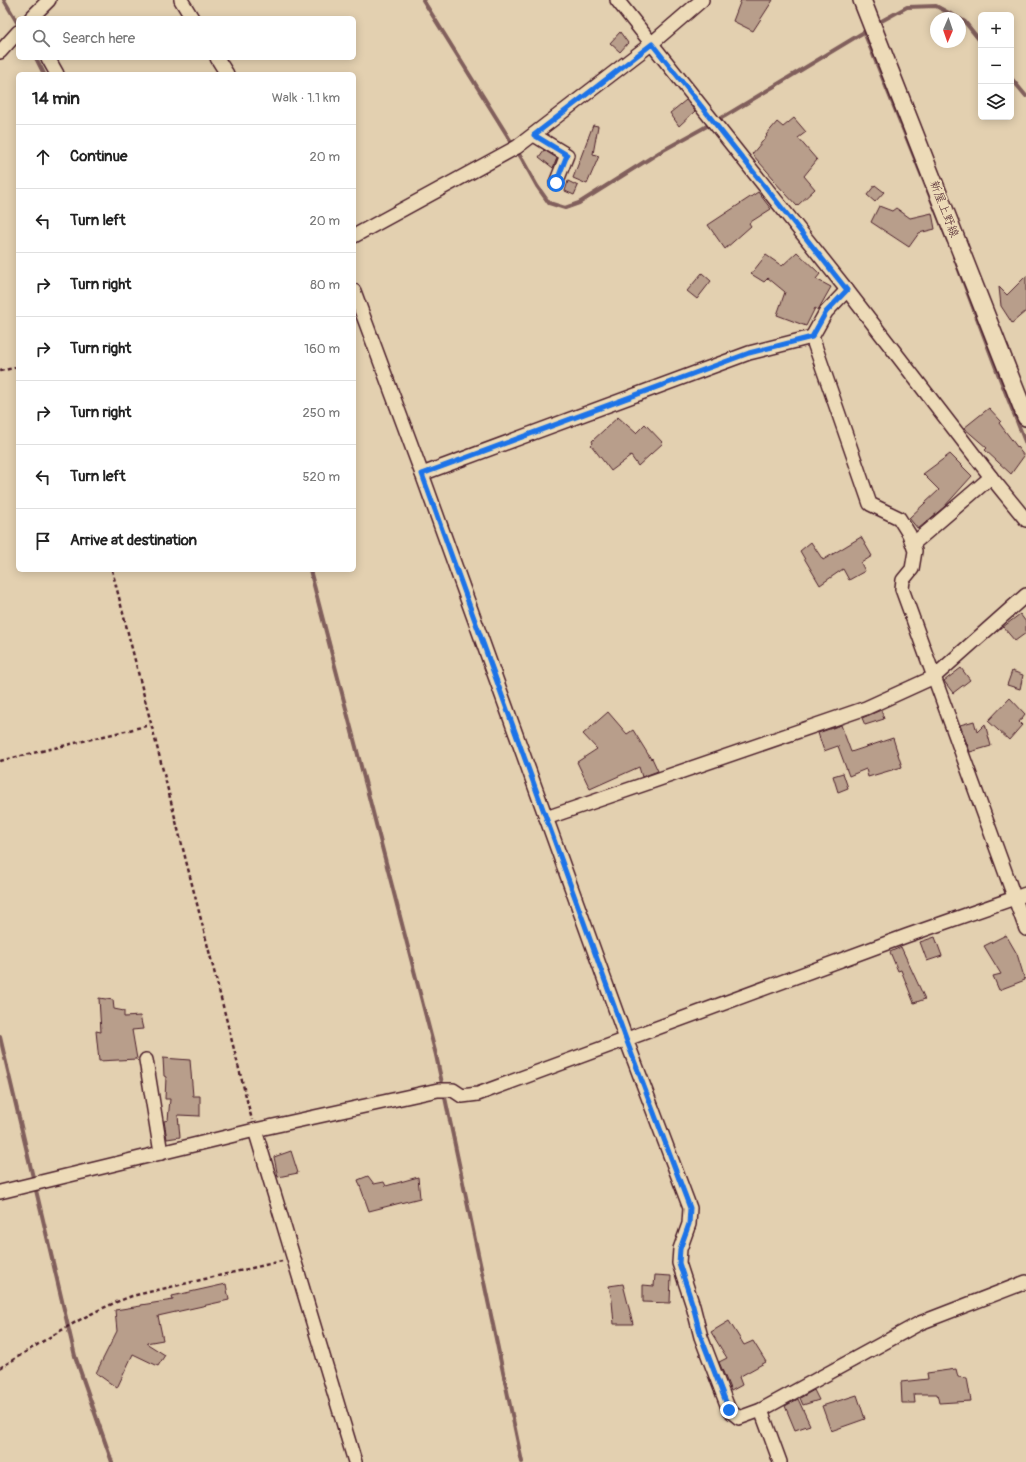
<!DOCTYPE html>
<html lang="en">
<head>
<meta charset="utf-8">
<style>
	:root { --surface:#fff; --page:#f2f2f2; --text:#222; --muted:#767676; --line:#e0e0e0 }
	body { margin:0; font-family:Pangolin,"Klee One",sans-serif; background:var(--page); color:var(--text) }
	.controls { position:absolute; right:12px; top:12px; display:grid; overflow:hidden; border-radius:6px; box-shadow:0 2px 10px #0003 }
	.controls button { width:36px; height:36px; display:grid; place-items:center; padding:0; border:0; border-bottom:1px solid var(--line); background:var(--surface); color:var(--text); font:20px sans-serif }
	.compass { position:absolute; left:930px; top:12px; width:36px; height:36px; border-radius:50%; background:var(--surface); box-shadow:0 2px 10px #0003; rotate:182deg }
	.stop { position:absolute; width:12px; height:12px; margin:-9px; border:3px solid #1a73e8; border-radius:50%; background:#fff }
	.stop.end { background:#1a73e8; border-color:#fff; box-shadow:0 1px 4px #0008 }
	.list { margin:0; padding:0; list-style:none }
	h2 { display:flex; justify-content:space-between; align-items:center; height:52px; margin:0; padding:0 16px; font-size:17px }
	h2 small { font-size:13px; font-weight:400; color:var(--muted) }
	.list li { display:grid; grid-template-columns:26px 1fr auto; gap:12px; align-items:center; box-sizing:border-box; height:64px; padding:0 16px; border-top:1px solid var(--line) }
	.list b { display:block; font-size:15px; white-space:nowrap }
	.list em { font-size:13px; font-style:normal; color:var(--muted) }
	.icon { flex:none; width:22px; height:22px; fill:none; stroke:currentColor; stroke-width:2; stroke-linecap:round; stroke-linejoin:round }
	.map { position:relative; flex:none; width:1026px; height:1462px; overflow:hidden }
	.search { position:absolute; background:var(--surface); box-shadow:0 2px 10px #0003; left:16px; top:16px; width:340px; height:44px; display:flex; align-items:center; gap:10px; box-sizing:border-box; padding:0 14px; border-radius:6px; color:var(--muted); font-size:15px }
	.panel { position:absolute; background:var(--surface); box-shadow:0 2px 10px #0003; left:16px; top:72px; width:340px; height:500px; border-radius:6px }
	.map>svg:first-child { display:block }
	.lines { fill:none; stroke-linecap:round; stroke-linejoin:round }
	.stream { stroke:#815f5b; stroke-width:4 }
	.building { fill:#b89e8b; stroke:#4a1f2b }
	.minor-casing { stroke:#4a1f2b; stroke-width:16 }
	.major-casing { stroke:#4a1f2b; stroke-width:20 }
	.path { stroke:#4a1f2b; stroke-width:2.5; stroke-dasharray:4 3; stroke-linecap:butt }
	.minor { stroke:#eddbb8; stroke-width:13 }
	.major { stroke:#eddbb8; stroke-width:17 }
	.route { stroke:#1a73e8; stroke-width:5 }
	.labels { text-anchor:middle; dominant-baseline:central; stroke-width:3.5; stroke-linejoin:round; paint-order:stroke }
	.street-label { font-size:12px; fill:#4a1f2b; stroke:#eddbb8 }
</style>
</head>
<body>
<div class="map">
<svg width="1026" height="1462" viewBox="0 0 1026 1462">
	<rect width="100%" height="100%" fill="#e3d0b0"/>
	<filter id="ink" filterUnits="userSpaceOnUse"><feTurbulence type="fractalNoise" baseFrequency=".025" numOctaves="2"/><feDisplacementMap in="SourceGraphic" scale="8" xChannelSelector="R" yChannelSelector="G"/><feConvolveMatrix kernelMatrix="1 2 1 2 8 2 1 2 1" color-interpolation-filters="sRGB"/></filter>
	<g filter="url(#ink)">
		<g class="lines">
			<g class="stream">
				<path d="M4,0L18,24"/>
				<path d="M423,0L522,159L537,186L549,203L565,208L579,203L660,152L725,116L869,29"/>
				<path d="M960,19L965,22L981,42"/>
				<path d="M876,24L907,7L936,6L958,18"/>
				<path d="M864,32L948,241"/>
				<path d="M36,58L44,74"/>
				<path d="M1011,78L1026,96"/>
				<path d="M954,257L999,376L1026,444"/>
				<path d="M310,570L436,1055L522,1462"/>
				<path d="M0,1037L75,1356L112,1462"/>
			</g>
		</g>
		<g class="building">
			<path d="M741,0H773L753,31L733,21Z"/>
			<path d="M620,32L628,43L620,52L610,43Z"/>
			<path d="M686,100L695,111L679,126L670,113Z"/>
			<path d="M794,118L806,132L798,138L817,160L804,176L815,189L797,206L773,180L774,179L752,154L767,136L766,135L777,122L783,127Z"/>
			<path d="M593,125L598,126L593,154L599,156L587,184L573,178Z"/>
			<path d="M544,150L557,158L553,168L539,157Z"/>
			<path d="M568,181L578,186L574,195L565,191Z"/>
			<path d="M875,185L884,192L875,202L867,195Z"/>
			<path d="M758,192L771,209L749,223L751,226L725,249L708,225Z"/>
			<path d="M879,206L892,211L896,208L910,218L932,213L935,229L919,233L909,247L871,222Z"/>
			<path d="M797,252L820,274L816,279L831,287L818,310L815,308L806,326L777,315L785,292L768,278L764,282L751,274L766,255L782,266Z"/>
			<path d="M702,273L711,281L697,299L687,291Z"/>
			<path d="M1026,276V311L1012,323L1001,306L999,287L1007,295Z"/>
			<path d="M989,408L1001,421L999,423L1024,456L1011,474L985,450L987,448L964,428Z"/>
			<path d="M618,417L636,433L645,424L663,443L638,466L631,456L611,471L591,445L593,443L592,441Z"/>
			<path d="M950,454L972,476L944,507L918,529L909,518L939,490L923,474Z"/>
			<path d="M861,537L872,556L861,563L865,571L849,580L843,569L820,585L800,551L811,542L823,560Z"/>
			<path d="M1020,614L1026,622V633L1015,641L1003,627Z"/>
			<path d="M961,668L970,680L953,693L944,681Z"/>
			<path d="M1012,671L1023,675L1020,689L1007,685Z"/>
			<path d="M1010,698L1025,714L1019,722L1022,725L1009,740L988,721Z"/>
			<path d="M881,710L884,719L865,725L862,718Z"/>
			<path d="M608,712L627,734L633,730L651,759L652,758L658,771L642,777L639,767L590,789L577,762L597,749L583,734Z"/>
			<path d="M974,721L977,732L985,724L991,746L970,752L960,725Z"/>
			<path d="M841,725L851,752L893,738L902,767L868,777L866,769L849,776L838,746L824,751L818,733Z"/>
			<path d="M843,773L848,788L838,792L833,776Z"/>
			<path d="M1006,935L1017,954L1025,980L999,990L993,976L1001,974L984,946Z"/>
			<path d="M935,937L942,956L927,961L920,942Z"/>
			<path d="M901,947L925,999L914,1003L901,970L898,971L890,952Z"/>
			<path d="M99,998L113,1000L114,1009L124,1011V1017L140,1016L143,1029L132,1030L137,1059L99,1061L96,1031L101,1032Z"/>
			<path d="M163,1058L190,1060L193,1096H200V1116L178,1115L180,1137L167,1139L164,1121L168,1120L170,1099H165L166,1077L164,1076Z"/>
			<path d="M291,1151L298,1173L278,1177L274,1157Z"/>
			<path d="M368,1176L374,1184L384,1182L386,1186L418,1177L420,1198L369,1211L358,1180Z"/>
			<path d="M655,1275L671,1276L670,1303L643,1302V1285L654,1286Z"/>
			<path d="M226,1284L229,1300L158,1316L163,1340L146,1343L165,1355L158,1366L133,1354L117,1388L96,1373L117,1331L115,1310L141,1306V1305L173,1300L172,1296Z"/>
			<path d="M623,1284L633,1324H614L612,1301L609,1286Z"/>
			<path d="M729,1321L744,1345L753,1341L766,1362L739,1377L742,1385L731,1391L719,1362L727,1358L711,1332Z"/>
			<path d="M956,1369L958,1377L967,1378L971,1401L939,1403L937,1394H914L915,1403H902L901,1382L928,1379L927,1373Z"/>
			<path d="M814,1390L819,1400L803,1405L800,1398Z"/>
			<path d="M857,1395L865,1419L831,1431L822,1406Z"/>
			<path d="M798,1399L810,1425L795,1430L785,1406Z"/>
		</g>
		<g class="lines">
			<defs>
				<g id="minor">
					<path d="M181,0L192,18"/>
					<path d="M617,0L847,290L991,477L1026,520"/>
					<path d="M31,18L49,0"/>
					<path d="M0,52L18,32"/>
					<path d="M48,58L57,74"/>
					<path d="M217,58L227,74"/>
					<path d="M534,135L567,155L556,183"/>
					<path d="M354,236L517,147L651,44L702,0"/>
					<path d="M847,290L826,312L812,337L870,504L899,518L909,534L915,551L912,569L903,580L902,589L1026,929"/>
					<path d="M354,291L422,474L626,1039L690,1208L689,1224L680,1249L679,1263L693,1306L701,1337L729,1410L739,1418L761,1410L920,1323L1026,1282"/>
					<path d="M422,474L749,353L812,337"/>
					<path d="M913,544L991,477"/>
					<path d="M546,818L866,708L934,677L1026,595"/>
					<path d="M146,1060L161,1153"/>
					<path d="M255,1130L355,1462"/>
					<path d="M0,1192L255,1130L438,1090H453L462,1096L478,1094L906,936L1026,894"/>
					<path d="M761,1410L780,1462"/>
				</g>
				<path id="major" d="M862,0L1026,417"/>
			</defs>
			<use href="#minor" class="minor-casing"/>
			<use href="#major" class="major-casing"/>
			<g class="path">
				<path d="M0,371L18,367"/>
				<path d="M112,570L252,1120"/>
				<path d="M0,761L150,725"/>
				<path d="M0,1368C42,1342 85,1313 132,1296L282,1261"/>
			</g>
			<use href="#minor" class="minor"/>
			<use href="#major" class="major"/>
		</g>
	</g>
	<g class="lines" filter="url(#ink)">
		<path class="route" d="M556,183L567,155L534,135L652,44L847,290L826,312L812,337L749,353L422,474L626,1039L690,1208L689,1224L680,1249L679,1263L693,1306L701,1337L729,1410"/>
	</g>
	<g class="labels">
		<g class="street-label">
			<text transform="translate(944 209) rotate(69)">新屋上野線</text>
		</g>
	</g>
</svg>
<div class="controls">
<button>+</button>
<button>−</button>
<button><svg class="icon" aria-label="layers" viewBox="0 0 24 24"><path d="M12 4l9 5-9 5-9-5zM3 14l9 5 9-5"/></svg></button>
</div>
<svg class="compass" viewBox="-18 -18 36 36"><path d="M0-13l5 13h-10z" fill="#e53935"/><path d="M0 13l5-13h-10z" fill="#767676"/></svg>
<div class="stop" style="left:556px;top:183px"></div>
<div class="stop end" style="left:729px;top:1410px"></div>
<div class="search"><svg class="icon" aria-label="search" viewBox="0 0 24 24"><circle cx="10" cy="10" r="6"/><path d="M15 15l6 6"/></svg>Search here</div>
<section class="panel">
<h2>14 min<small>Walk · 1.1 km</small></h2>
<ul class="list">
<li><svg class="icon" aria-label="ahead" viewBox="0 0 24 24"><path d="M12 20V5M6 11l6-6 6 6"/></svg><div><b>Continue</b></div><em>20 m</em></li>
<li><svg class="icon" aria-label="left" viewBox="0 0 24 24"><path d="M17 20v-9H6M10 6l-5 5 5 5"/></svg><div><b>Turn left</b></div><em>20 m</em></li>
<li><svg class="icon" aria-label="right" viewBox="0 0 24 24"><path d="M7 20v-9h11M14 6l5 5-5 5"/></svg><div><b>Turn right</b></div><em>80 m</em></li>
<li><svg class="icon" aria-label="right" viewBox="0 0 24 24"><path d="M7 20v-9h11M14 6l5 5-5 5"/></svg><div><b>Turn right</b></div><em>160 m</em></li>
<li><svg class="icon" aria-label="right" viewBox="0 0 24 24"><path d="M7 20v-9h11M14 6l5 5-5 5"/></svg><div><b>Turn right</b></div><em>250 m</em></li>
<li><svg class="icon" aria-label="left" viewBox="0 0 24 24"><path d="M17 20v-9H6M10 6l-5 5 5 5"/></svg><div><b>Turn left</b></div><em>520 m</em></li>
<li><svg class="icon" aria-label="arrive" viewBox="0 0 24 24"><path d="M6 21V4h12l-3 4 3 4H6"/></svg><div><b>Arrive at destination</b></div></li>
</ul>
</section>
</div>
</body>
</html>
